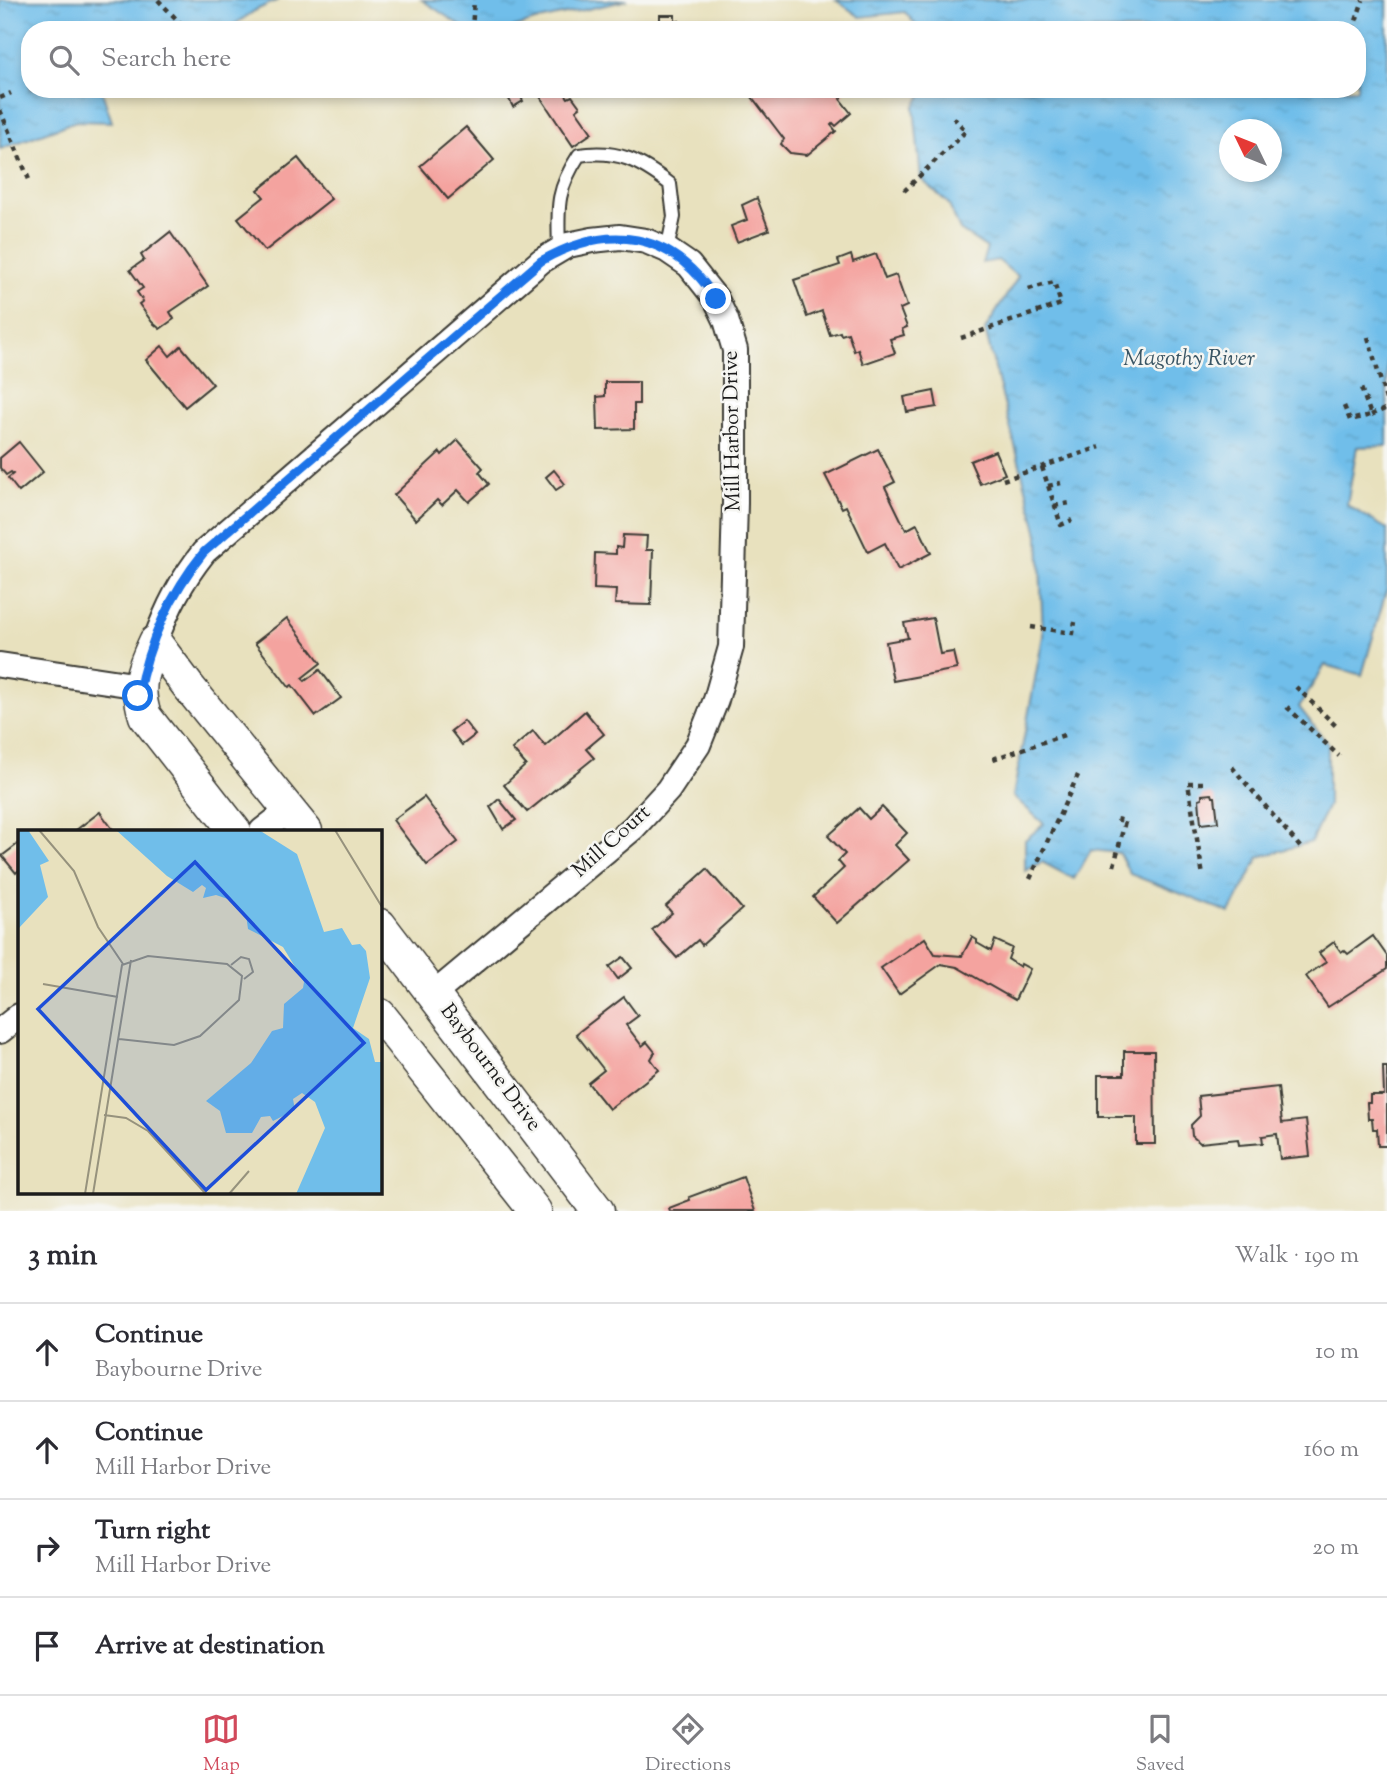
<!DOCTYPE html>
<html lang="en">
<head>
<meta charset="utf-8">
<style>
	:root { --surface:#fff; --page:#f7f7f7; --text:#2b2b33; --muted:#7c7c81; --line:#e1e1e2; --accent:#d1495b }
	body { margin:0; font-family:"Sorts Mill Goudy",serif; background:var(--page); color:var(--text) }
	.compass { position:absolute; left:1219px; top:119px; width:63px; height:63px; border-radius:50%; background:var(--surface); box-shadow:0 4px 10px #0003; rotate:313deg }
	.stop { position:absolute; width:21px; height:21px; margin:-16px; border:5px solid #1a73e8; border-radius:50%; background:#fff }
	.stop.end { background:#1a73e8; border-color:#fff; box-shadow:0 2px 7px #0008 }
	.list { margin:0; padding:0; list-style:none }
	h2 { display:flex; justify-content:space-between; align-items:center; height:91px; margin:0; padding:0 28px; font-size:30px }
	h2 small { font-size:23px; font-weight:400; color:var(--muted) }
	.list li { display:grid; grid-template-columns:46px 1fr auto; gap:21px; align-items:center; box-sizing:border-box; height:98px; padding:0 28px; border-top:2px solid var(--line) }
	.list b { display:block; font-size:26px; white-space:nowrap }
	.list p { margin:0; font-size:23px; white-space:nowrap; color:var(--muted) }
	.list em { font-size:23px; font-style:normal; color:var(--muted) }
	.icon { flex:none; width:38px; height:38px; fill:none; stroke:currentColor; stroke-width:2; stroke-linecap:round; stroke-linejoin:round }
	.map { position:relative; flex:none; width:1387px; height:1211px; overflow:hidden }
	.search { position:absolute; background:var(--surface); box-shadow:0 4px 10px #0003; left:21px; right:21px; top:21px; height:77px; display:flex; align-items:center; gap:18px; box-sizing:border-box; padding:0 24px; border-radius:28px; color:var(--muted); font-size:26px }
	.sheet { height:483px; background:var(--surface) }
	nav { display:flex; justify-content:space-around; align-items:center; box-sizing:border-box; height:98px; border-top:2px solid var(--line); background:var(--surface); font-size:19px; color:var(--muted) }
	nav a { display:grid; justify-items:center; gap:4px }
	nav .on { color:var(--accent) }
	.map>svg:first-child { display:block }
	.water { fill:url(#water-ripples); stroke:#466d83; stroke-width:2; fill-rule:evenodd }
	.building { fill:#f4a39f }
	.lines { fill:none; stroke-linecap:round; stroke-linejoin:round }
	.service-casing { stroke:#3b3a34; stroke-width:16 }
	.minor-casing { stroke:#3b3a34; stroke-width:28 }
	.tertiary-casing { stroke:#3b3a34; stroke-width:35 }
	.path { stroke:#3b3a34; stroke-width:4.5; stroke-dasharray:5 5; stroke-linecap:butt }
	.service { stroke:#fff; stroke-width:12 }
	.minor { stroke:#fff; stroke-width:24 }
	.tertiary { stroke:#fff; stroke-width:32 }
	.route { stroke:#1a73e8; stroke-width:9 }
	.labels { text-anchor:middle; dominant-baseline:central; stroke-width:5; stroke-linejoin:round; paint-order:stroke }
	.street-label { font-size:21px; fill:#1c1c1c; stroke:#f6f6f2 }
	.water-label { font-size:23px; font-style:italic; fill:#395564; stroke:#f6f6f2 }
	.inset-road { fill:none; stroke:#96927d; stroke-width:2 }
	.view { fill:#1d4ed8; fill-opacity:0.15; stroke:#1d4ed8; stroke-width:3.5 }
	.inset-edge { fill:none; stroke:#1c1c1c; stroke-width:3.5 }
</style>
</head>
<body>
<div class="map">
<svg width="1387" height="1211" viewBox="0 0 1387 1211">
	<defs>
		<pattern id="water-ripples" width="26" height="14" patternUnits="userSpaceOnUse" patternTransform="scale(1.75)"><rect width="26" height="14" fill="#70beea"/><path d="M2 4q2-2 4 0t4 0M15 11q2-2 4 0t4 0" fill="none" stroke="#60a3c8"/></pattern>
	</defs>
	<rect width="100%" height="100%" fill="#f6f6f2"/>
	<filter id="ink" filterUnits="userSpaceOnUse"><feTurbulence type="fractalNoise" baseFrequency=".0143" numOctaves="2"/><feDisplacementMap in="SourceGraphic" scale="14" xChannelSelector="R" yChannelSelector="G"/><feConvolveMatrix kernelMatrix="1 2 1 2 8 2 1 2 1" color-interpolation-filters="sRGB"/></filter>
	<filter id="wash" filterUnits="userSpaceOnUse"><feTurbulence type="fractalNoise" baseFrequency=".00686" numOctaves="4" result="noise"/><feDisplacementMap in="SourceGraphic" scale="28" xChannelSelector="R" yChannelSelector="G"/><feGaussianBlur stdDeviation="1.57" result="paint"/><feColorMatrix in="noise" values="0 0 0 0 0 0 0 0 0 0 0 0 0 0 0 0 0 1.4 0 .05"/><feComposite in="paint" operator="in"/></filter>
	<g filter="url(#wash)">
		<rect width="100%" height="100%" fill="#e8e1be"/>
		<g class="water">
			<path d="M0,0H278L256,10L226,30H30V89H101L112,122L76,121L0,149Z"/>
			<path d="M422,0H628L535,21L507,30H467Z"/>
			<path d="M836,0H1387V446L1357,447L1347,505L1387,529V588L1362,675L1325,665L1299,707L1328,744V805L1311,842L1259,857L1230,913L1130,874L1119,853L1091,850L1074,879L1042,862L1025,871V840L1044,824L1013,796L1043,636L1039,538L985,330L1018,277L998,260L982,263L987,248L960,230L948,203L921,179L914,107L926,89H1357V30H920L905,12L860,17ZM1230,130H1272V172H1230Z"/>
		</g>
		<g id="blocks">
			<g class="building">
				<path d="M660,15H675V22L679,21L680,30H650L649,23L660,22Z"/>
				<path d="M512,89H517L523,101L513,107L506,93Z"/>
				<path d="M535,89H562L568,98L572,96L580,107L576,110L592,133L573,146Z"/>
				<path d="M752,89H843L845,92L840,99L851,113L836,126L833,123L831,125L836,131L807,155L790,153L781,144L784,139L752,97L756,94Z"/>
				<path d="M466,127L494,160L448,199L420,166Z"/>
				<path d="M298,158L331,199L265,251L238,218L264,197L258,190Z"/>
				<path d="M757,198L769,230L737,242L731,226L747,220L742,205Z"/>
				<path d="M170,232L208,286L170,312L174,319L160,329L152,322L139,304L143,301L137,292L143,288L130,270L144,260L141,255Z"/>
				<path d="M876,254L885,279L896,275L907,306L900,309L907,327L902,329L904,335L890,339L895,353L863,364L858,349L854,351L848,333L841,335L840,332L830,335L822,311L807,317L794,280L840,265L838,260L851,255L853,262Z"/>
				<path d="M162,346L170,356L181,346L213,384L185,407L146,360Z"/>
				<path d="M605,382H639V404H634V429L598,430L597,397L605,396Z"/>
				<path d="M934,391L937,407L907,412L904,397Z"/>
				<path d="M458,440L483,468L479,472L489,484L469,502L458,490L442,505L437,500L416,520L394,495L440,452L442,455Z"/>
				<path d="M19,442L43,472L19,492L8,478L13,474L11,472L6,475L0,468V458Z"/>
				<path d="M878,449L895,482L885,487L906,530L917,524L931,553L898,570L885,543L868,552L846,506L842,508L825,475Z"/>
				<path d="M995,451L1005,474L980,484L970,461Z"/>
				<path d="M554,470L565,484L556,490L546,477Z"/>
				<path d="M623,535L647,536L646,550H653L651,605L615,604L616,590L594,589L595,553L616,554V547L622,548Z"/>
				<path d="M287,618L321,663L302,678L305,681L320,670L341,698L316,716L292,685L289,687L255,643Z"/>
				<path d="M933,618L940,654L953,652L957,669L893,681L886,642L908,638L904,623Z"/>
				<path d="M585,711L604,734L586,749L594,758L527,812L504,785L526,765L512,749L533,731L545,746Z"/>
				<path d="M464,721L475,735L462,745L451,731Z"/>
				<path d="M1212,794L1213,797H1215L1218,822L1201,824L1199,799L1202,798V795Z"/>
				<path d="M424,797L458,842L427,865L393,820Z"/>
				<path d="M499,799L516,820L503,829L490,807Z"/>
				<path d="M882,807L907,833L895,845L909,860L837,923L813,897L844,868L838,861L845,854L828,836L859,808L869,819Z"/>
				<path d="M100,812L114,831H75L80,827Z"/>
				<path d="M19,843V870L16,873L2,856Z"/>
				<path d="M707,869L742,909L702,945L698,940L677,958L652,930L672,913L666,906Z"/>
				<path d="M1373,936L1387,956V969L1328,1007L1306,976L1326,962L1319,953L1334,942L1341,952L1344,950L1348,954Z"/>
				<path d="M972,937L977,940V943L991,951L995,940L1012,948L1008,959L1020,967L1021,964L1030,969L1015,1000L957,967L941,964L899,994L881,968L925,938L935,954L962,956Z"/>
				<path d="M623,957L632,968L618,979L609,967Z"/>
				<path d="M624,997L638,1016L626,1025L642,1046L647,1042L655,1052L651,1059L659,1070L609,1109L588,1083L604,1070L576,1034Z"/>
				<path d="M1124,1051H1154L1155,1144H1136V1117H1098V1075H1124Z"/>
				<path d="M1383,1067H1387V1146H1378L1377,1129H1373L1372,1119H1368L1367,1103H1370V1095H1384Z"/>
				<path d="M1278,1087L1282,1123L1306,1120L1310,1156L1280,1159L1277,1134L1262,1136L1263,1143L1239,1145L1238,1139L1200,1143L1192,1136L1191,1125L1200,1116L1198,1096Z"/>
				<path d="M743,1177L755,1211H670L669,1208L690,1200L689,1197Z"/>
			</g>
		</g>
	</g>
	<g filter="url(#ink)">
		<use href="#blocks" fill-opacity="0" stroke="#3b3a34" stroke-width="2"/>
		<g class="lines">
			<defs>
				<path id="service" d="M559,250C558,208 555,192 579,155C618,149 640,161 670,184L674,217L667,250"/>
				<g id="minor">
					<path d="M155,642C168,606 181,581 204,552L541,261L568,245L592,240L620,237L646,241L667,250L689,265L716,299L726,320L735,350V503L731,647L716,700L698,745L668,790L633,828L434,994"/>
					<path d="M0,665L140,686"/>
					<path d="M262,831L289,810"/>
					<path d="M0,1031L19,1016"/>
				</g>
				<g id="tertiary">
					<path d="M235,831L145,716C135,686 142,670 155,642L188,686L306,831"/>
					<path d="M380,925L598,1211"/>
					<path d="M380,1015L535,1211"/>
				</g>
			</defs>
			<use href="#service" class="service-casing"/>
			<use href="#minor" class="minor-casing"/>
			<use href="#tertiary" class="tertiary-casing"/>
			<g class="path">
				<path d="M158,0L187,30"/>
				<path d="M472,30L474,0"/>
				<path d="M1353,30L1363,0"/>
				<path d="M0,98L11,93"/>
				<path d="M0,110L30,182"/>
				<path d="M904,191L966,131L950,114"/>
				<path d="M1368,337L1387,403"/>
				<path d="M961,338L1061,304L1054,282L1025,290"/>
				<path d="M1344,406L1350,420L1371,415L1361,388"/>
				<path d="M1371,415L1387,408"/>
				<path d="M1042,467L1061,525L1072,520"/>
				<path d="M1003,480L1100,447"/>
				<path d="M1048,486L1061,483"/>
				<path d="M1054,506L1070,503"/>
				<path d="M1031,627L1073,633L1075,622"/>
				<path d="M1296,687L1338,728"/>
				<path d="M1287,707L1339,756"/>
				<path d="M993,759L1064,735"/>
				<path d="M1232,767L1301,848"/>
				<path d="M1203,783H1188L1203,876"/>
				<path d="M1114,866L1125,821L1115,819"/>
				<path d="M1030,879L1078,775"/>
			</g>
			<use href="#service" class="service"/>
			<use href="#minor" class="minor"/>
			<use href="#tertiary" class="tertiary"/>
		</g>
	</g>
	<g class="lines" filter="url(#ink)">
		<path class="route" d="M138,696C148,643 171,593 204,552L541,261C609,222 671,231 716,299"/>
	</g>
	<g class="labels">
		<g class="street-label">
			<text transform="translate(733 431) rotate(-91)">Mill Harbor Drive</text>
			<text transform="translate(612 842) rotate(-42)">Mill Court</text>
			<text transform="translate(490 1068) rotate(53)">Baybourne Drive</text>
		</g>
		<g class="water-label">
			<text x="1189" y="359">Magothy River</text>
		</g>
	</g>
	<g transform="translate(18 830)">
		<rect width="364" height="364" fill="#e8e1be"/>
		<path d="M0,0H10L31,31L22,35L30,67L0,99ZM241,0L279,24L306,102L324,98L334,115L342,114L348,121L352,148L335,198L351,209L357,232H364V364H278L307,298L297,272L284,263L275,269L277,280L255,291L252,286L243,287L234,303H208L202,281L188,271L233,233L254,201L265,198L266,174L285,158L286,152L265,117L230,99L228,85L215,75L216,71L198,65L185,68L188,58L184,55L175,62L149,46L98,0Z" fill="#70beea"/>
		<path class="inset-road" d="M21,0L56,41L80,97L105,134M317,0L364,77M213,135L223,127L231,129L235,142L226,149M25,154L100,167M86,285L108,288L130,301L188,364M67,364L104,135L130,126L209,134L224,146L221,170L182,206L156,215L101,209M75,364L113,130M211,364L231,341"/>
		<path class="view" d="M177,32L346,213L188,360L20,179Z"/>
		<rect width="364" height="364" class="inset-edge"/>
	</g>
</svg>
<svg class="compass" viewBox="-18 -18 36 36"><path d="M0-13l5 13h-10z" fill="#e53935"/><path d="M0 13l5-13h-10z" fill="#7c7c81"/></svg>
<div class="stop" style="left:138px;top:696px"></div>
<div class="stop end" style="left:716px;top:299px"></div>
<div class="search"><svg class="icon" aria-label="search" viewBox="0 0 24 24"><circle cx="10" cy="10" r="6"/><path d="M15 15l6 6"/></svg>Search here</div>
</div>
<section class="sheet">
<h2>3 min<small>Walk · 190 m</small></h2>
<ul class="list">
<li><svg class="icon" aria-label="ahead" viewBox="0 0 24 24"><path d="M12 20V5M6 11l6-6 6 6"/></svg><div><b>Continue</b><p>Baybourne Drive</p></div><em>10 m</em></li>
<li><svg class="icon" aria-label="ahead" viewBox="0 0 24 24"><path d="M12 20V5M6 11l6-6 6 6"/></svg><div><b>Continue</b><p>Mill Harbor Drive</p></div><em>160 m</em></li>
<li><svg class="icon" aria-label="right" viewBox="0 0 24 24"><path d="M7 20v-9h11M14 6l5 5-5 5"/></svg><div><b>Turn right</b><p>Mill Harbor Drive</p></div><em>20 m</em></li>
<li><svg class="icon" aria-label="arrive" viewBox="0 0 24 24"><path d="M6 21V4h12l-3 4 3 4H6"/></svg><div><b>Arrive at destination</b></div></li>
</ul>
</section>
<nav>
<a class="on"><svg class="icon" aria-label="map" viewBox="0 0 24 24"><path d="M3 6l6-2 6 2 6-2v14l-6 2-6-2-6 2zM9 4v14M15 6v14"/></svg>Map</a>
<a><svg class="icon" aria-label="directions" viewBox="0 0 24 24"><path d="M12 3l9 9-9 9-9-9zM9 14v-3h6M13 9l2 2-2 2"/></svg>Directions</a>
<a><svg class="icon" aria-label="saved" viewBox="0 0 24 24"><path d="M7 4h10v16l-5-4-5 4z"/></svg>Saved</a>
</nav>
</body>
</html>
